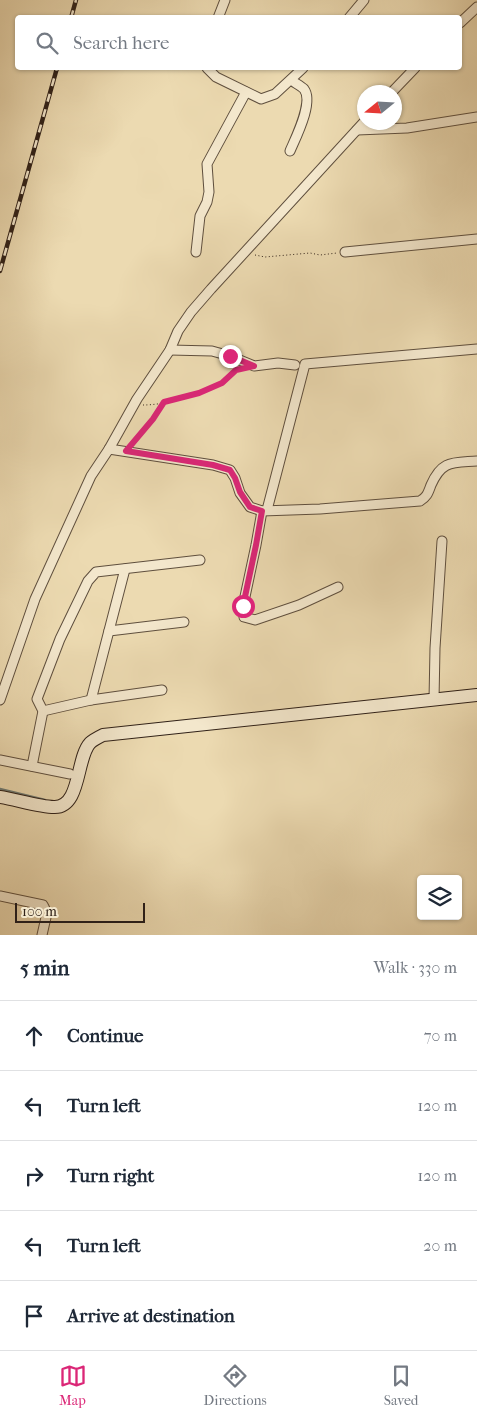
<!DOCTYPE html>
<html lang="en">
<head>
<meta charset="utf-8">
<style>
	:root { --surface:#fff; --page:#f2f2f3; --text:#1f2937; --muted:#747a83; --line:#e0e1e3; --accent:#db2777 }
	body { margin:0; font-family:"IM FELL French Canon",serif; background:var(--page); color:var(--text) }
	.controls { position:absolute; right:15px; bottom:15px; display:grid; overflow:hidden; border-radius:5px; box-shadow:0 1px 4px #0004 }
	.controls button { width:45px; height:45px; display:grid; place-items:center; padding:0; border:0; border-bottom:1px solid var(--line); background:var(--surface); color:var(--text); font:25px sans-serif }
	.compass { position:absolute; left:357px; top:85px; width:45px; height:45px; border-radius:50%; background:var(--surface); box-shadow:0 1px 4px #0004; rotate:252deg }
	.scale { position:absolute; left:15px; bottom:12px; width:130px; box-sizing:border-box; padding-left:5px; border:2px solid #302118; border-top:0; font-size:14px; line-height:18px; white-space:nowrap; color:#302118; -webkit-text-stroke:4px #f3e7cc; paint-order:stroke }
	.stop { position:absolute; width:15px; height:15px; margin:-11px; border:4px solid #db2777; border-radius:50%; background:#fff }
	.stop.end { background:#db2777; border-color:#fff; box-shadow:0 1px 5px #0008 }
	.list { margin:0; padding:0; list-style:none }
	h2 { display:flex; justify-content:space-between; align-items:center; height:65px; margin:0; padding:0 20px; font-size:21px }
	h2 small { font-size:16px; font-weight:400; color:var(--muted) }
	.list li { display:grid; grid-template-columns:32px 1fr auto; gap:15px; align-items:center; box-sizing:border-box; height:70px; padding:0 20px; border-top:1px solid var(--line) }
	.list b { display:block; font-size:19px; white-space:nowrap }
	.list em { font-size:16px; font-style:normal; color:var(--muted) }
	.icon { flex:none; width:28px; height:28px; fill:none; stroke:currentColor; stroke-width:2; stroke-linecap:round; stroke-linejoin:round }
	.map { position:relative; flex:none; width:477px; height:935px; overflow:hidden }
	.search { position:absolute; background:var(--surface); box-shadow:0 1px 4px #0004; left:15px; right:15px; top:15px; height:55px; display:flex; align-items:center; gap:12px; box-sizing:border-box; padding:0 18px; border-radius:5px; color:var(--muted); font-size:19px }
	.sheet { height:415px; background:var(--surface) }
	nav { display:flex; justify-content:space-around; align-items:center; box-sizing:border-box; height:70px; border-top:1px solid var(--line); background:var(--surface); font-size:14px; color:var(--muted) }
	nav a { display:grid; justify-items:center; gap:2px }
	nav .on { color:var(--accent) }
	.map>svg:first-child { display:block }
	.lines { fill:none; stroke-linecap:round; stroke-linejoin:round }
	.stream { stroke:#707c75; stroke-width:2.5 }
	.street-casing { stroke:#5f4f3e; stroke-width:11 }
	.secondary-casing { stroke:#302118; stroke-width:14 }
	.path { stroke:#302118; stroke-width:1; stroke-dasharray:1 2.5; stroke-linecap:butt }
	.street { stroke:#f3e7cc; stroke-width:9 }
	.secondary { stroke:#f3e7cc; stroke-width:12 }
	.rail-casing { stroke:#302118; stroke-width:4.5 }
	.rail { stroke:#f3e7cc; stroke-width:2.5; stroke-dasharray:8; stroke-linecap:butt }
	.route { stroke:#db2777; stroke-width:6 }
</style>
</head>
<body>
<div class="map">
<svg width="477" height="935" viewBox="0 0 477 935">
	<rect width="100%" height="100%" fill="#ecdab1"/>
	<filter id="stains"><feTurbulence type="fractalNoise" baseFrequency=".004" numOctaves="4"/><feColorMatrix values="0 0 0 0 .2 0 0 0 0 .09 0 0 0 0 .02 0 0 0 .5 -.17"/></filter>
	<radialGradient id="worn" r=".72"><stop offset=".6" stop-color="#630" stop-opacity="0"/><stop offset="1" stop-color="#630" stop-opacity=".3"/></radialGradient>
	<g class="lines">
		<path class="stream" d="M0,789L45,800"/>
		<defs>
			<g id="street">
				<path d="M218,18L225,0"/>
				<path d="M349,18L364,0"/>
				<path d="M460,23L477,7"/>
				<path d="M207,68L216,77L261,99L275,94L303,68"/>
				<path d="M392,92L415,68"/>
				<path d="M357,130L407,128L477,117"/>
				<path d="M290,151C296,137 314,102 304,89C301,86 295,83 291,80"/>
				<path d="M196,252L200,216L207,202L209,192L207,164L246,92"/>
				<path d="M345,252L477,239"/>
				<path d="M170,350L212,351L230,356L254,366L278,363L295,365"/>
				<path d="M109,449L213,465L230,470L235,478L240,493L250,507L262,511L320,509L420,501C427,497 428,493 431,485C442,460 452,463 477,461"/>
				<path d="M267,510L305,364L477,349"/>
				<path d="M262,511L256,545L243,606L244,617L255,620L299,605L338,587"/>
				<path d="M109,631L184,622"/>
				<path d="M0,700L35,599L91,476L109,449L137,399L170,350L178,331L191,312L211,289L364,122"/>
				<path d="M91,700L125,569"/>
				<path d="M434,700L435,648L442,541"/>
				<path d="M43,711L91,700L162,690"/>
				<path d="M0,760L70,774"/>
				<path d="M32,766L43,711L37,699L60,639L88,581L96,572L200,560"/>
				<path d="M0,896L43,905L47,913L42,935"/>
			</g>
			<path id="secondary" d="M0,797C14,799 40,807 54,807C81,808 76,758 90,743C93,740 99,737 103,735L477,695"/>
		</defs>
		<use href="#street" class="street-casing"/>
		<use href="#secondary" class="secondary-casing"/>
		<g class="path">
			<path d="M255,255L265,257L310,253L320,255L337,253"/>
			<path d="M143,405C166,405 204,395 223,382C228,378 232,373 238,370"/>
			<path d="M133,443L164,403"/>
		</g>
		<use href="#street" class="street"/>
		<use href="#secondary" class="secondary"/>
		<defs>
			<g id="rail">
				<path d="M71,18L76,0"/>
				<path d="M0,271L57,68"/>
			</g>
		</defs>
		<use href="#rail" class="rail-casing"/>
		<use href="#rail" class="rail"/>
	</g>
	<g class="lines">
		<path class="route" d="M230,356L254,366L236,370L222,383L199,393L164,402L153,419L126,451L213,465L230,470L235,478L240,492L250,507L262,511L256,545L243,606"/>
	</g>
	<rect width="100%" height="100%" filter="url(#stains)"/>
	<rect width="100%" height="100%" fill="url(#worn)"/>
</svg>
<div class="controls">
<button><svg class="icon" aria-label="layers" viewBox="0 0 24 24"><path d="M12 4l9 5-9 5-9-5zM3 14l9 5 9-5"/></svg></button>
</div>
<svg class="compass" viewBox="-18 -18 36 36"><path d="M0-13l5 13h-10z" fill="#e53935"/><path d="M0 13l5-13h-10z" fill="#747a83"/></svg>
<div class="scale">100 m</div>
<div class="stop" style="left:243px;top:606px"></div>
<div class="stop end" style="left:230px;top:356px"></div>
<div class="search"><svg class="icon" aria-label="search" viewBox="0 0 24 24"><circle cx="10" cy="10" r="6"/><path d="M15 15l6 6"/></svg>Search here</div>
</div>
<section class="sheet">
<h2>5 min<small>Walk · 330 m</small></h2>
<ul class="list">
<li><svg class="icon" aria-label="ahead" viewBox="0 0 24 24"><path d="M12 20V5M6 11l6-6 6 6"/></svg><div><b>Continue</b></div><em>70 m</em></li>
<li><svg class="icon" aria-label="left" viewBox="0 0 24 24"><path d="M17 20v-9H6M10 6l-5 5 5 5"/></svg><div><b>Turn left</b></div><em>120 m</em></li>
<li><svg class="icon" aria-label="right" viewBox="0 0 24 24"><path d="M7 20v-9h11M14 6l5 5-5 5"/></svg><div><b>Turn right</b></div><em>120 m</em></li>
<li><svg class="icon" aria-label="left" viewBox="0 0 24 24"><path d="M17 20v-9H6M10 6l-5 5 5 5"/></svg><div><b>Turn left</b></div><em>20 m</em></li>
<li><svg class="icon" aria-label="arrive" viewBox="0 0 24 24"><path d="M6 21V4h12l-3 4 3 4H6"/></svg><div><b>Arrive at destination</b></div></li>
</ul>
</section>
<nav>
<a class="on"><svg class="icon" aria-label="map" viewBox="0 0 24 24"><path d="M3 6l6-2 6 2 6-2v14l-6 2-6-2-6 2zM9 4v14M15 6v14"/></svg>Map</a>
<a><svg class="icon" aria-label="directions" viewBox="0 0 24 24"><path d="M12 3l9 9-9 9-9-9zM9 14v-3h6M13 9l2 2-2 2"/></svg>Directions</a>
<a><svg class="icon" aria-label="saved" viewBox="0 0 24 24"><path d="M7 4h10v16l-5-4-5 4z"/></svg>Saved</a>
</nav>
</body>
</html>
